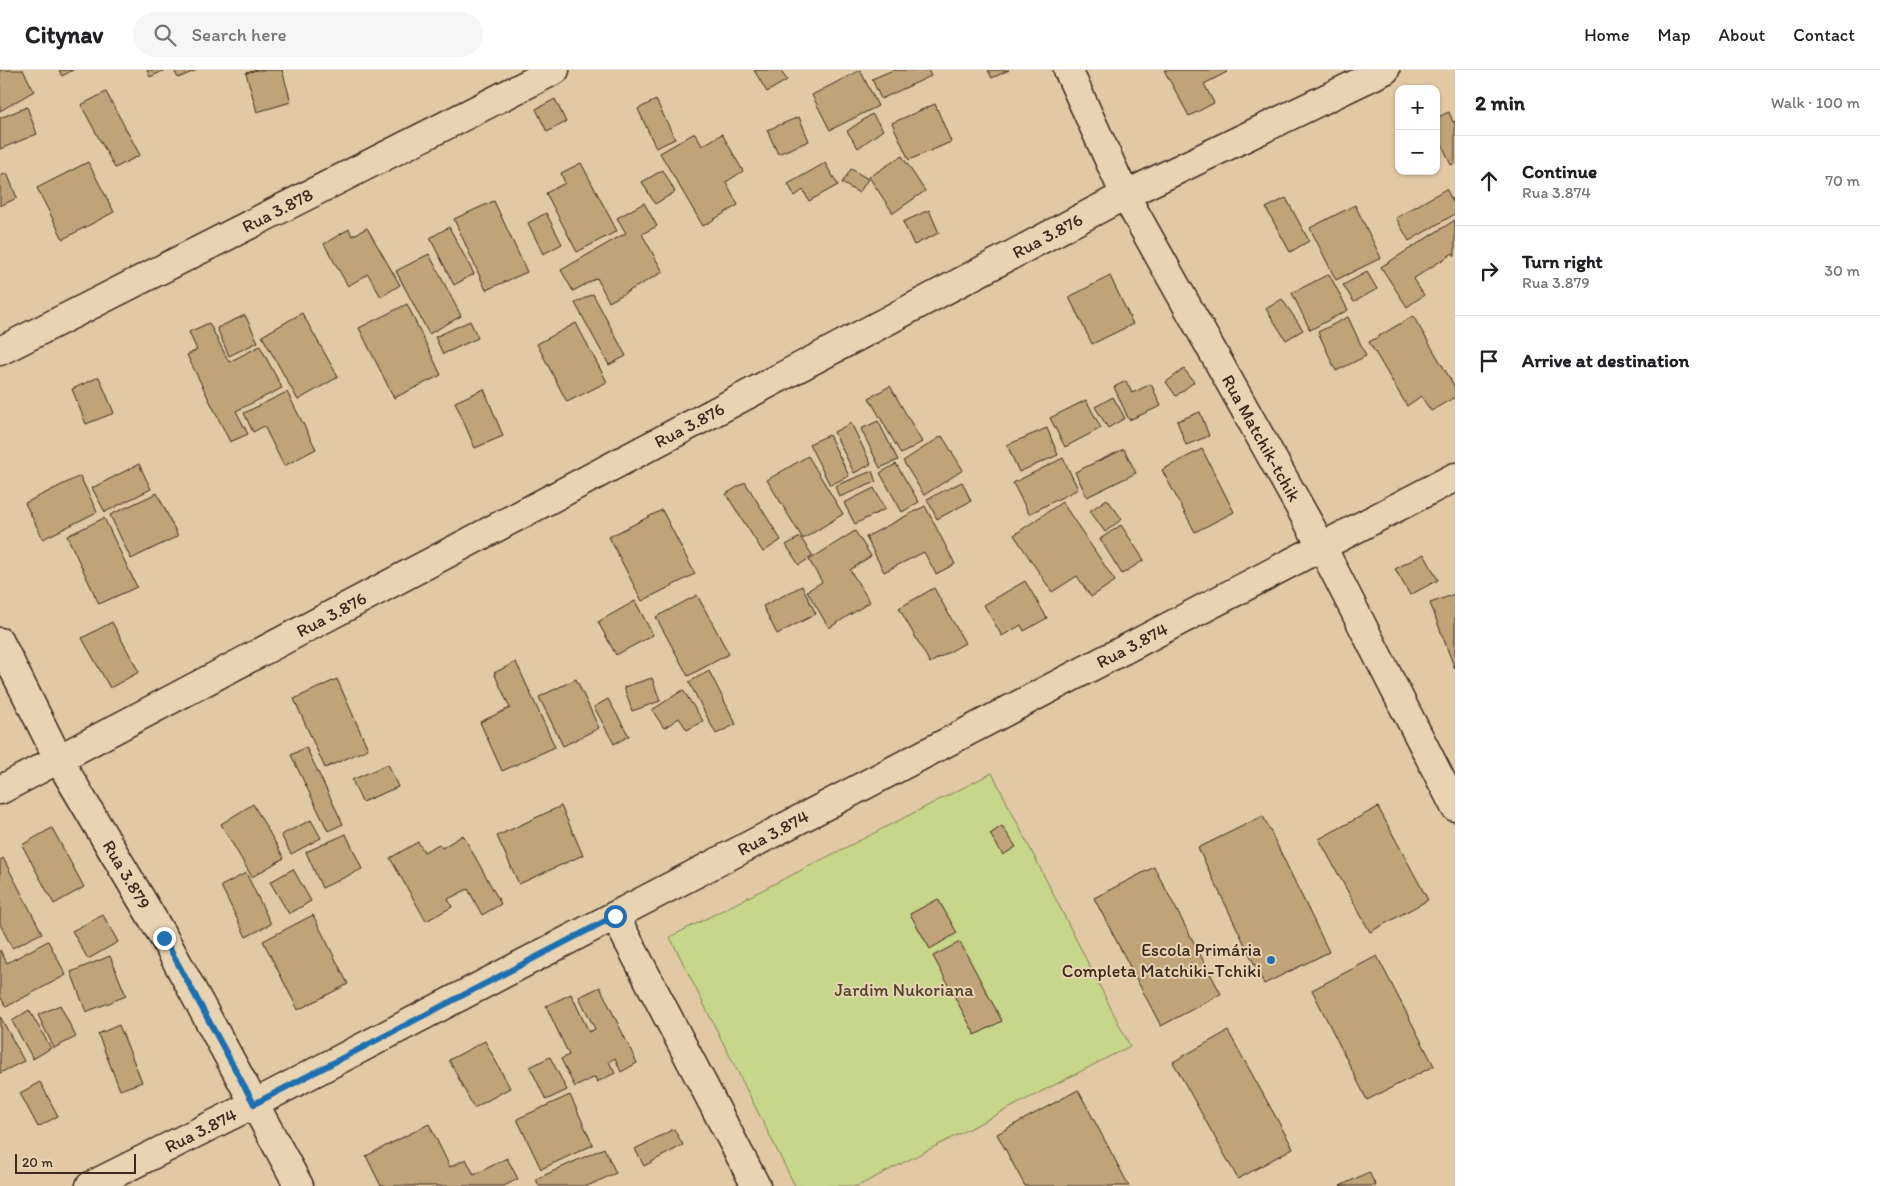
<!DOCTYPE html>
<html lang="en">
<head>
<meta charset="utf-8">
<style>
	:root { --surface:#fff; --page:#f6f6f6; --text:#202124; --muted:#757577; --line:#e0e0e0 }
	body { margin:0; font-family:Itim,sans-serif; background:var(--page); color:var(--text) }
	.controls { position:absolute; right:15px; top:15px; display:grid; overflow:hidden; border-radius:10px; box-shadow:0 1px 4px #0004 }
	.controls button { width:45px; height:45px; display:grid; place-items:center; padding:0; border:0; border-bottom:1px solid var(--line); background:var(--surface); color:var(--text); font:25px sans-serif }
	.scale { position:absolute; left:15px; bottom:12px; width:121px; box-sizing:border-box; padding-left:5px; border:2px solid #3b2a1e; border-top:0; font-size:14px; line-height:18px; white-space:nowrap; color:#3b2a1e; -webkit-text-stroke:4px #e8d4b2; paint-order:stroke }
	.stop { position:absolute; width:15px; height:15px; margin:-11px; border:4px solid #1f6fb2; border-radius:50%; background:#fff }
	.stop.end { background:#1f6fb2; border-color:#fff; box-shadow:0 1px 5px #0008 }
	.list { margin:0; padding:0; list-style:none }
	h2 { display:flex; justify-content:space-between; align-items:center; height:65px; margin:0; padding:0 20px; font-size:21px }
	h2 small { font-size:16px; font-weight:400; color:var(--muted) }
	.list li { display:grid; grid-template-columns:32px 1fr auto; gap:15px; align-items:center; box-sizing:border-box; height:90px; padding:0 20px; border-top:1px solid var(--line) }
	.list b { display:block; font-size:19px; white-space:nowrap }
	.list p { margin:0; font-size:16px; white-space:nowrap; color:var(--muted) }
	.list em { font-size:16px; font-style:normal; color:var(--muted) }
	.icon { flex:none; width:28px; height:28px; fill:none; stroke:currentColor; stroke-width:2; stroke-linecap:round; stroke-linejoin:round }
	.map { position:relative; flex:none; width:1455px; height:1116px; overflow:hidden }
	header { display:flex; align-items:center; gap:30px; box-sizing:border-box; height:70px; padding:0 25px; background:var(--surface); border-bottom:1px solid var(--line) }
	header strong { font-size:24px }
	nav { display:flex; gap:28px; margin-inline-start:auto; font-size:18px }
	.search { width:350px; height:45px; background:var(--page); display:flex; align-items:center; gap:12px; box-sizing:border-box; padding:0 18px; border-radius:28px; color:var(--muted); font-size:19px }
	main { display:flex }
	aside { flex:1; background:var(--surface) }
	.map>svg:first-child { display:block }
	.green { fill:#c7d68b; stroke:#818054 }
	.building { fill:#c0a379; stroke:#3b2a1e }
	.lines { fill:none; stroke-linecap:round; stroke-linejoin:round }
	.street-casing { stroke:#3b2a1e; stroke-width:31 }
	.street { stroke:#e8d4b2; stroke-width:28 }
	.route { stroke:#1f6fb2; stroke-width:6 }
	.poi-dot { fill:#1f6fb2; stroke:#e8d4b2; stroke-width:2 }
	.labels { text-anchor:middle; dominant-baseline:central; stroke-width:4; stroke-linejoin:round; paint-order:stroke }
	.street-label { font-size:18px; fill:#3b2a1e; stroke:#e8d4b2 }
	.poi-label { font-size:18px; fill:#3b2a1e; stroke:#e8d4b2; text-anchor:end }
	.park-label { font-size:18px; fill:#50442e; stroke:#e8d4b2 }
</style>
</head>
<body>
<header>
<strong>Citynav</strong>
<div class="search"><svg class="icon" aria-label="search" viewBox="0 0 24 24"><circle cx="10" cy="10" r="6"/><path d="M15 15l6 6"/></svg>Search here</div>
<nav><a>Home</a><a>Map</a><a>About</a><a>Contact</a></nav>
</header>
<main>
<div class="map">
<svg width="1455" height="1116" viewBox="0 0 1455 1116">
	<rect width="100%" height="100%" fill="#e0c9a4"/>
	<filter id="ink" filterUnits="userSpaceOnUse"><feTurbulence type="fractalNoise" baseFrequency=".02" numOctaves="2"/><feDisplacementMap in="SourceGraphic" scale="10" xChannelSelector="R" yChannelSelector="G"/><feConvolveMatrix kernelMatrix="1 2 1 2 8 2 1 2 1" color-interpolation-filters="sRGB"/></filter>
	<g filter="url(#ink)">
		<path class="green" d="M992,703L1130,976L858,1116H795L670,867Z"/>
		<g class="building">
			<path d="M0,0H23L34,21L0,41Z"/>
			<path d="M59,0H73L62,6Z"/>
			<path d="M147,0H165L150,7Z"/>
			<path d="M174,0H197L178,8Z"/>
			<path d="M257,0H282L291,32L257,42L246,3Z"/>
			<path d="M754,0H780L787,10L767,22Z"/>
			<path d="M860,0L878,36L830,60L812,25Z"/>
			<path d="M893,0H928L931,6L881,29L872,9Z"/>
			<path d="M988,0H1009L992,8Z"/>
			<path d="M1164,0H1226L1227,2L1204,14L1214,33L1189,46Z"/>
			<path d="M106,22L140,85L115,98L81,35Z"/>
			<path d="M555,29L566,52L547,62L536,39Z"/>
			<path d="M656,30L675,69L656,78L638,39Z"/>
			<path d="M935,34L951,72L909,90L892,53Z"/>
			<path d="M27,37L37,64L0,79V48Z"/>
			<path d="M1449,42L1453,52L1455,51V93L1451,95L1436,61V48Z"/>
			<path d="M872,44L883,60L858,78L847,61Z"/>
			<path d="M799,47L809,71L778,84L767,60Z"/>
			<path d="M695,63L702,76L722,64L743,101L726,112L738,135L703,156L660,83Z"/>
			<path d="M902,86L925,121L893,143L869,107Z"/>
			<path d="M88,92L114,142L63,169L37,118Z"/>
			<path d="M581,93L617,161L577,182L546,123L565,113L561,103Z"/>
			<path d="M825,93L838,115L809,131L803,120L795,126L788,114Z"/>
			<path d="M851,99L868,109L859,123L842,113Z"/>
			<path d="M663,100L675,122L655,134L642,112Z"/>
			<path d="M7,103L17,128L0,136V106Z"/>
			<path d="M1446,119L1455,135V144L1409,171L1396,148Z"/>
			<path d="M1286,128L1309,171L1290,182L1266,138Z"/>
			<path d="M494,131L527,202L486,220L454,149Z"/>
			<path d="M644,133L657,156L642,164L663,202L609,232L597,208L573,221L561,200L626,163L617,148Z"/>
			<path d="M1355,135L1381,188L1336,210L1310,158Z"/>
			<path d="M929,140L939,163L914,175L903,152Z"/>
			<path d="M546,143L562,174L543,184L528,153Z"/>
			<path d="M1455,150V186L1453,183L1413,209L1424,225L1407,237L1381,197Z"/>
			<path d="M449,157L474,204L454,215L430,168Z"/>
			<path d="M367,158L400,215L381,227L368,204L348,216L324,174L349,159L352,166Z"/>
			<path d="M429,184L461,246L429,264L396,201Z"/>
			<path d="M1367,202L1377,219L1354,232L1343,215Z"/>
			<path d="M1329,204L1348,240L1310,260L1292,223Z"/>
			<path d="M1110,206L1133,254L1092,274L1069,227Z"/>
			<path d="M593,224L626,286L609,295L575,233Z"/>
			<path d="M1282,229L1303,260L1286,270L1266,239Z"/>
			<path d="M407,234L441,305L394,328L359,258Z"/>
			<path d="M302,243L338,307L298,330L262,266Z"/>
			<path d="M245,245L258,272L229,286L217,258Z"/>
			<path d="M1413,246L1455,317V327L1431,341L1421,326L1407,336L1369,272Z"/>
			<path d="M1348,247L1366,286L1336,301L1318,262Z"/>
			<path d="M470,251L478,268L443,284L435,267Z"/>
			<path d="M209,253L229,292L260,276L282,318L236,341L248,364L230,372L187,285L197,280L189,262Z"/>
			<path d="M576,253L607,312L567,332L537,274Z"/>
			<path d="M1184,299L1194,312L1176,326L1166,312Z"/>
			<path d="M99,307L114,343L86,354L72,319Z"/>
			<path d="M1126,311L1132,323L1151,314L1161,336L1129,350L1114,317Z"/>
			<path d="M890,316L922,372L901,384L869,328Z"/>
			<path d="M484,319L503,366L475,378L455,332Z"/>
			<path d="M287,322L316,379L284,396L264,356L253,362L244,343Z"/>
			<path d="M1113,327L1125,348L1108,358L1095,337Z"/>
			<path d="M1086,330L1101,358L1065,377L1050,348Z"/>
			<path d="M1200,342L1209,366L1186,375L1177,351Z"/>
			<path d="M878,351L898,390L880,398L861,359Z"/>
			<path d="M851,353L871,394L854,403L834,362Z"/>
			<path d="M1047,358L1058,385L1019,402L1007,375Z"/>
			<path d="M829,365L849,406L830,415L809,374Z"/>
			<path d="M942,366L963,400L924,425L903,391Z"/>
			<path d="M1124,379L1136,403L1087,427L1075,402Z"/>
			<path d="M1202,379L1234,442L1195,462L1162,400Z"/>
			<path d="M808,386L843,444L803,469L767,410Z"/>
			<path d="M1063,388L1078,419L1029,444L1013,413Z"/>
			<path d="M139,394L151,419L105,442L92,418Z"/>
			<path d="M896,394L919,432L902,442L880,403Z"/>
			<path d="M872,401L876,412L839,427L835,416Z"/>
			<path d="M80,406L97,442L43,469L25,433Z"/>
			<path d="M745,412L781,470L763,482L726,424Z"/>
			<path d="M962,412L971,431L937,449L927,429Z"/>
			<path d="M874,418L885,439L855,454L844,433Z"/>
			<path d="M157,423L178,466L131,489L110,445Z"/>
			<path d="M1107,429L1122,449L1105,462L1090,441Z"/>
			<path d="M1062,432L1115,511L1091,527L1077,506L1052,522L1014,465Z"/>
			<path d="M925,436L955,494L936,504L924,482L884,502L866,467Z"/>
			<path d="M662,440L695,504L642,531L609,467Z"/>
			<path d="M104,448L137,517L99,534L67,466Z"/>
			<path d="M1121,455L1144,490L1122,504L1100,469Z"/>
			<path d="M855,461L871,486L850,500L870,532L829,558L807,521L822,512L809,490Z"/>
			<path d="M800,467L813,486L799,495L786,475Z"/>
			<path d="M1424,484L1438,510L1410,525L1395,499Z"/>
			<path d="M1025,511L1047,548L1024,561L1021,555L1002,566L984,535Z"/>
			<path d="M802,516L816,544L777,564L763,536Z"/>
			<path d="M934,518L965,573L930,593L899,538Z"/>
			<path d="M1455,524V599L1430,533Z"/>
			<path d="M697,525L729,584L688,606L656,547Z"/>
			<path d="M635,531L653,565L616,585L598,552Z"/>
			<path d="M112,552L139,602L110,618L82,568Z"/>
			<path d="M516,592L555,677L502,701L480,652L510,638L494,603Z"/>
			<path d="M709,601L736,654L716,664L689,612Z"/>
			<path d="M652,608L660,631L632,641L624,617Z"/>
			<path d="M337,609L368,679L325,698L294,629Z"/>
			<path d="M576,609L599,658L563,676L539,627Z"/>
			<path d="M683,620L703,651L687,660L679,648L664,658L652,640Z"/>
			<path d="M608,629L629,666L614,674L594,637Z"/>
			<path d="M306,677L343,754L328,761L291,685Z"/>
			<path d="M388,694L398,717L362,732L352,710Z"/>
			<path d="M253,734L284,788L252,807L221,754Z"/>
			<path d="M561,736L583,785L519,814L497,766Z"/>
			<path d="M1378,737L1428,830L1370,862L1319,769Z"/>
			<path d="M1263,746L1329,882L1264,914L1198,778Z"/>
			<path d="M311,750L321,768L291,784L281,765Z"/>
			<path d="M1002,756L1016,777L1003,785L990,764Z"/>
			<path d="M52,758L84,817L54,834L22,775Z"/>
			<path d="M346,764L362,799L322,818L306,782Z"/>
			<path d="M463,765L501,834L482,845L468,819L448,829L452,837L426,851L390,788L418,772L424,782L439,774L442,778Z"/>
			<path d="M3,788L42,863L12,878L0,854V790Z"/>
			<path d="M1154,797L1221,924L1161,956L1094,828Z"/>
			<path d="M293,799L311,831L289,844L270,812Z"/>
			<path d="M246,803L271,854L246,867L221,816Z"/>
			<path d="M938,829L957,863L930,879L910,844Z"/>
			<path d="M103,845L118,872L88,889L72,861Z"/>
			<path d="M313,845L348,914L298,940L263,871Z"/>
			<path d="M48,871L66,905L6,937L0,926V880L7,893Z"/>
			<path d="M960,872L1002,951L975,965L933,886Z"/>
			<path d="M110,886L126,926L86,942L71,902Z"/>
			<path d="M1377,886L1434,996L1367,1030L1312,920Z"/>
			<path d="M600,917L637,993L621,1002L615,988L609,992L615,1003L597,1012L595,1007L575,1017L561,989L569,985L546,936L571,924L589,962L595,959L579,927Z"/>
			<path d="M60,935L76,967L54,978L38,945Z"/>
			<path d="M29,940L51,978L33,989L12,951Z"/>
			<path d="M0,946L24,991L0,1003Z"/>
			<path d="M119,955L142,1012L120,1020L98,964Z"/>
			<path d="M1228,961L1293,1078L1238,1109L1173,992Z"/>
			<path d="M485,971L510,1018L474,1038L449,990Z"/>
			<path d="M550,987L567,1020L546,1030L530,997Z"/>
			<path d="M40,1012L58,1046L38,1057L20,1023Z"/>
			<path d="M1078,1020L1129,1116H1025L997,1064Z"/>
			<path d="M570,1025L593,1075L541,1099L517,1049Z"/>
			<path d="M429,1054L450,1097L466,1089L474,1105L507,1088L518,1109L504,1116H381L366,1086Z"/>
			<path d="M674,1059L683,1075L644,1096L635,1079Z"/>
			<path d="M604,1078L616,1103L587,1116H539L536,1109Z"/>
			<path d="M1369,1102L1376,1116H1340Z"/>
		</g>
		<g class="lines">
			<defs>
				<g id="street">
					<path id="s1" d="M1068,0L1125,125L1322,477L1455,737"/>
					<path id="s2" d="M0,281L555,0"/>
					<path id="s3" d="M0,572L59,690L164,868L299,1116"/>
					<path id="s4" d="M0,720L1125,125L1385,0"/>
					<path d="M615,846L756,1116"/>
					<path id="s5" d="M90,1116L254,1034L1455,407"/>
				</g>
			</defs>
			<use href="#street" class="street-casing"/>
			<use href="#street" class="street"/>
		</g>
	</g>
	<g class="lines" filter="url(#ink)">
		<path class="route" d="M164,868L254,1034L615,846"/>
	</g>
	<circle class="poi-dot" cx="1271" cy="890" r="5"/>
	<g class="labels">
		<g class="street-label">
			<text stroke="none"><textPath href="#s2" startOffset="311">Rua 3.878</textPath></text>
			<text stroke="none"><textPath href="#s4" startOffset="1185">Rua 3.876</textPath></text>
			<text stroke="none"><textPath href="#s4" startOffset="780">Rua 3.876</textPath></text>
			<text stroke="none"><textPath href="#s1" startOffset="416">Rua Matchik-tchik</textPath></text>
			<text stroke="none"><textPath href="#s4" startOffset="375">Rua 3.876</textPath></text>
			<text stroke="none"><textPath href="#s5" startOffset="1174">Rua 3.874</textPath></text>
			<text stroke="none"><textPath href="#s5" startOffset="769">Rua 3.874</textPath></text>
			<text stroke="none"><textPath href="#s3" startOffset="265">Rua 3.879</textPath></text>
			<text stroke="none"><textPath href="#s5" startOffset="124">Rua 3.874</textPath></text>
		</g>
		<g class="poi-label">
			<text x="1261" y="880">Escola Primária<tspan x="1261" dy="21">Completa Matchiki-Tchiki</tspan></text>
		</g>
		<g class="park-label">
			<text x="904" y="920">Jardim Nukoriana</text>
		</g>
	</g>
</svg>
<div class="controls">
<button>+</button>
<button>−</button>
</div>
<div class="scale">20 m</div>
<div class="stop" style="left:615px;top:846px"></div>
<div class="stop end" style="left:164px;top:868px"></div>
</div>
<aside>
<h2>2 min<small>Walk · 100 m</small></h2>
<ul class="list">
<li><svg class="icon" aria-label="ahead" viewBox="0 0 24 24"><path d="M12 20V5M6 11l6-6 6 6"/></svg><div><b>Continue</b><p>Rua 3.874</p></div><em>70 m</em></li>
<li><svg class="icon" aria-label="right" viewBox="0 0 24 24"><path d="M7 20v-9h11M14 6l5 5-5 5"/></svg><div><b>Turn right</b><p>Rua 3.879</p></div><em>30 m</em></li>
<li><svg class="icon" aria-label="arrive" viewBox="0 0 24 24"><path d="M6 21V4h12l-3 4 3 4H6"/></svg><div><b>Arrive at destination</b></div></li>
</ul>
</aside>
</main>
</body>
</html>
